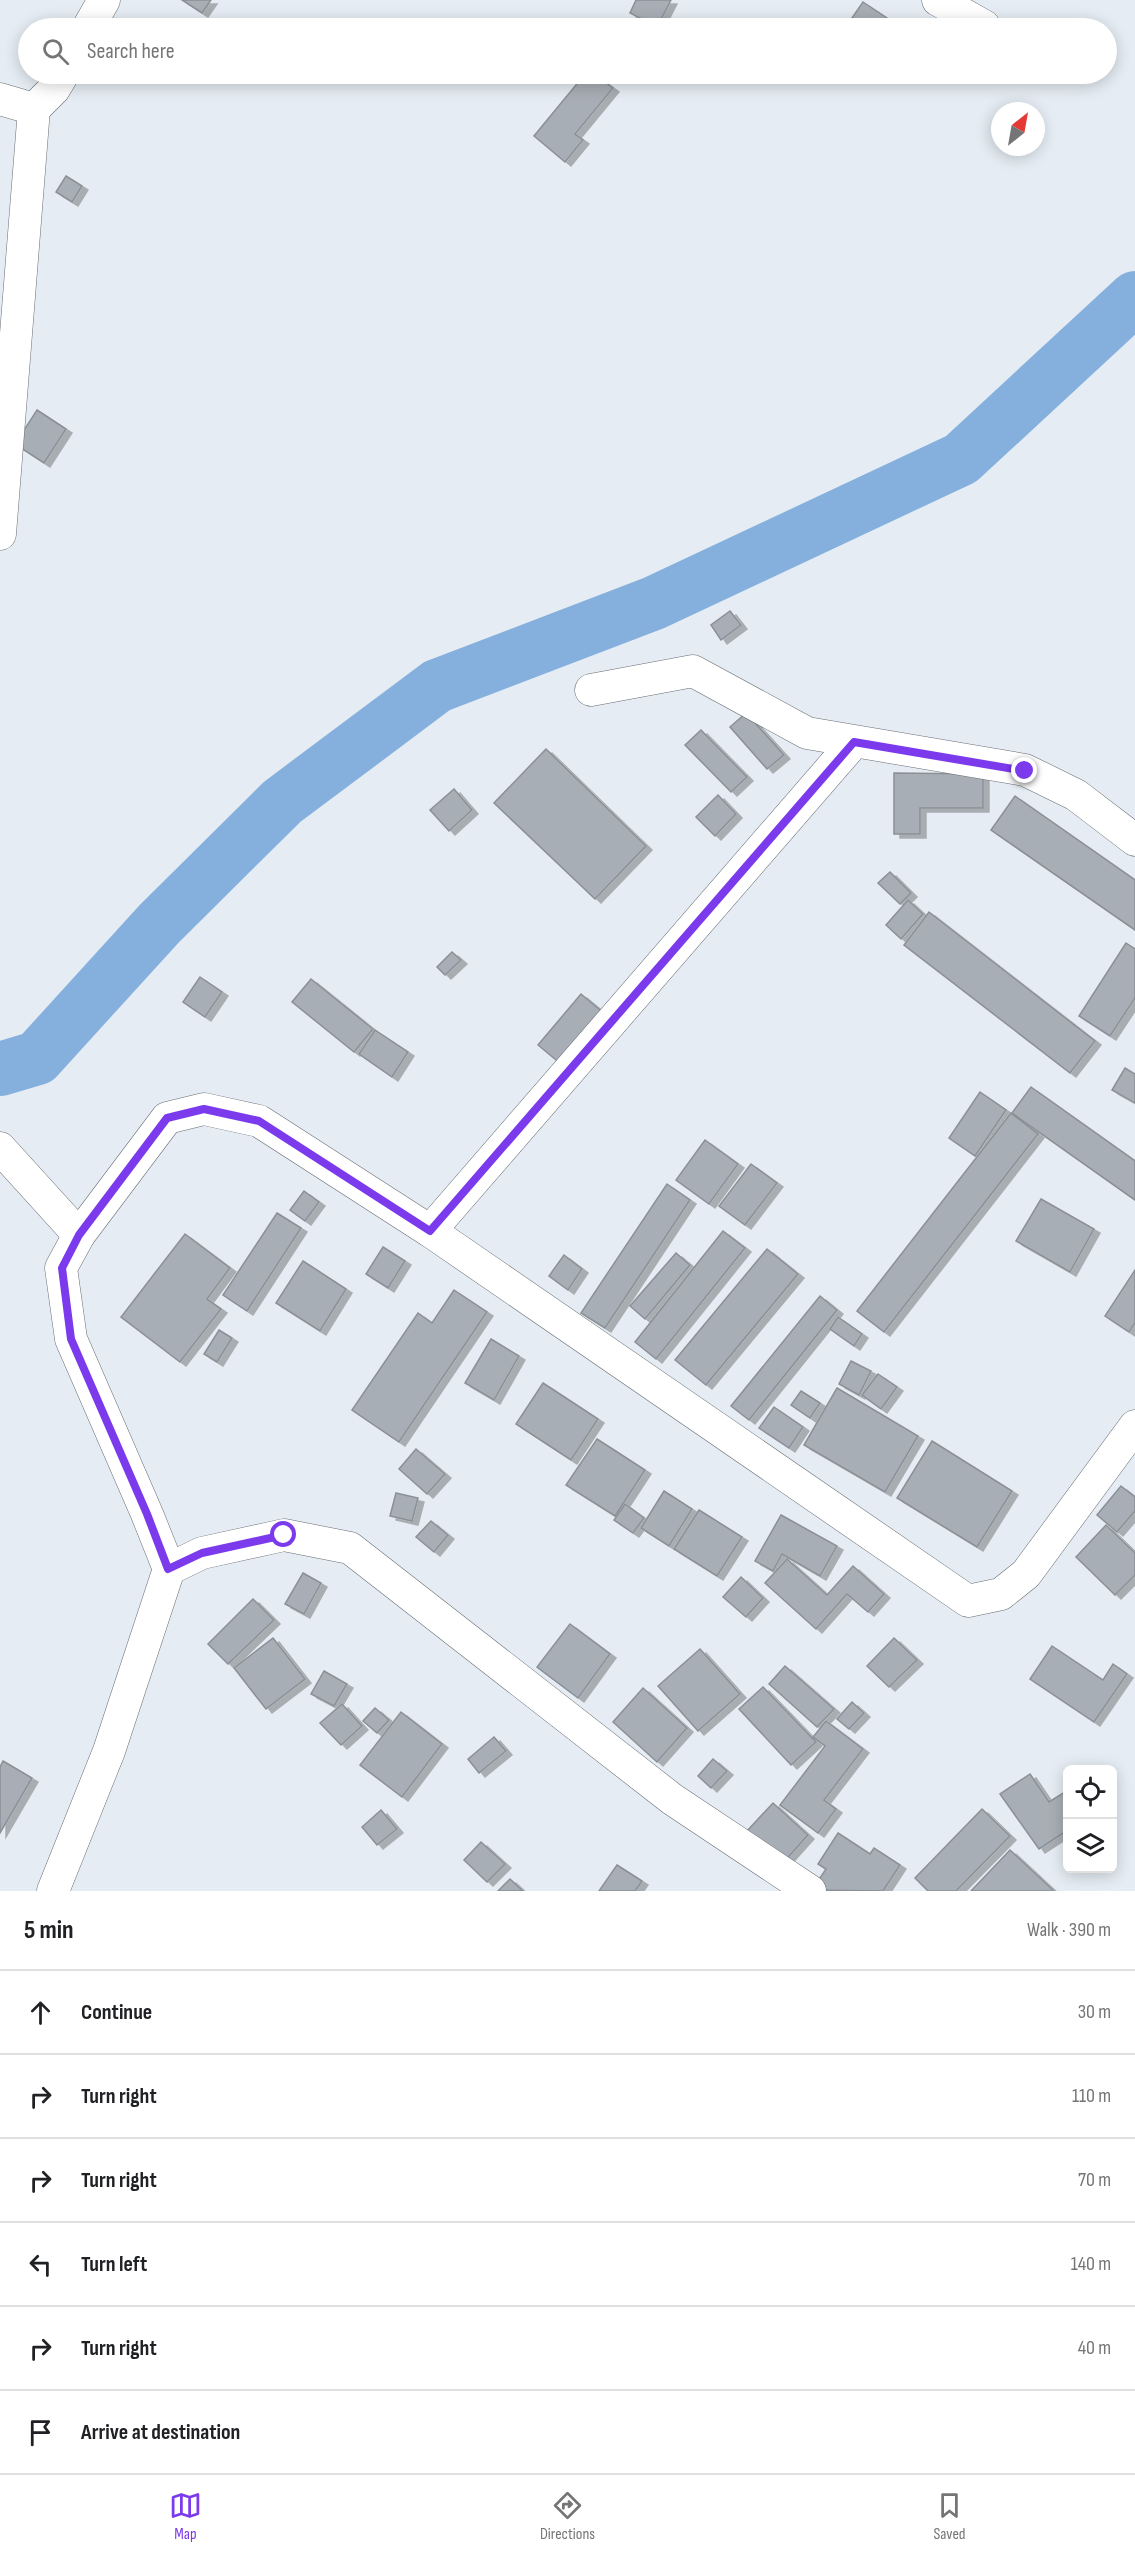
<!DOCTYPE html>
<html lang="en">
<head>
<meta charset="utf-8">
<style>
	:root { --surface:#fff; --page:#f6f6f6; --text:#202124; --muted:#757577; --line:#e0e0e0; --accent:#7c3aed }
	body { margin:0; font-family:"Sofia Sans Condensed",sans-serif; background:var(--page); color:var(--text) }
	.controls { position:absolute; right:18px; bottom:18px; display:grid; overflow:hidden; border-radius:9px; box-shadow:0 3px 15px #0003 }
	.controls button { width:54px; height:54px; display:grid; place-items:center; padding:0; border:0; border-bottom:2px solid var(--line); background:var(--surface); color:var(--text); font:30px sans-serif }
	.compass { position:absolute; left:991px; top:102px; width:54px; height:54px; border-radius:50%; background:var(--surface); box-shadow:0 3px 15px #0003; rotate:31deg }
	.stop { position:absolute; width:18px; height:18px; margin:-14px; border:4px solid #7c3aed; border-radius:50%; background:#fff }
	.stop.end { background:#7c3aed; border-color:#fff; box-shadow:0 2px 6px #0008 }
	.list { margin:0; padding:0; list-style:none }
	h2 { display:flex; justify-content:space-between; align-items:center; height:78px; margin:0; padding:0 24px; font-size:26px }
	h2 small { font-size:20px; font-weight:400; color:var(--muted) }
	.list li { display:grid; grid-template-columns:39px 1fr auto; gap:18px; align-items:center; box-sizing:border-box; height:84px; padding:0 24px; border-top:2px solid var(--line) }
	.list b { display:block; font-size:22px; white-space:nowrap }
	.list em { font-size:20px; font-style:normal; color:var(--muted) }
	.icon { flex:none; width:33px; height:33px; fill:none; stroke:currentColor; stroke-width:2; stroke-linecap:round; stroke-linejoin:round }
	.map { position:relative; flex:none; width:1135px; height:1891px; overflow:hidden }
	.search { position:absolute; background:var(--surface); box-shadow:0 3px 15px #0003; left:18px; right:18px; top:18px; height:66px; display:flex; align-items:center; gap:15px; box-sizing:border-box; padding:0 21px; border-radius:33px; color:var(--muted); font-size:22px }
	.sheet { height:582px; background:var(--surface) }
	nav { display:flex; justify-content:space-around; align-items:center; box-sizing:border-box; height:84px; border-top:2px solid var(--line); background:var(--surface); font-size:16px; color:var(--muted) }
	nav a { display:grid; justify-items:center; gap:3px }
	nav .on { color:var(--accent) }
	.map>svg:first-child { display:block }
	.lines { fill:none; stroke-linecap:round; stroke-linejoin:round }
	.river { stroke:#85b0de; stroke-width:54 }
	.building { fill:#a8aeb5; stroke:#8b9097; stroke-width:1.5; filter:url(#shadow) }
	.minor-casing { stroke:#686e74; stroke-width:33 }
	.minor { stroke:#fff; stroke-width:32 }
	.route { stroke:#7c3aed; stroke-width:8 }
</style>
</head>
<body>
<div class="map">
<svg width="1135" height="1891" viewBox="0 0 1135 1891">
	<defs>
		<filter id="shadow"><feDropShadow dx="6" dy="4" stdDeviation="0" flood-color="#0004"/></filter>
	</defs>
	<rect width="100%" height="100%" fill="#e5ecf3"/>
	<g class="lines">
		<path class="river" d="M0,1069L37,1058L159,924L282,802L437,686L654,603L961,459L1135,298"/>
	</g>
	<g class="building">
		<path d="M182,0H211L202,13Z"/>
		<path d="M636,0H671L657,27L630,13Z"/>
		<path d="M863,2L896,24L892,28H845Z"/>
		<path d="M585,74H594L613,88L575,134L583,140L565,162L534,136Z"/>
		<path d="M66,176L82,186L72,202L56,192Z"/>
		<path d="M37,410L66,429L44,463L15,444Z"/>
		<path d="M730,611L741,625L721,640L711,625Z"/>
		<path d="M746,713L784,755L767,769L730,727Z"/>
		<path d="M701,730L747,777L731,792L685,745Z"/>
		<path d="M546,749L646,846L595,899L494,803Z"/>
		<path d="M894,773L983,774V808H920V834H894Z"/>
		<path d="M454,789L472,810L449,831L430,810Z"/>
		<path d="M718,795L736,814L715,836L696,817Z"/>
		<path d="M1015,796L1135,880V930L991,830Z"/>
		<path d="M890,872L911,893L900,904L878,883Z"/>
		<path d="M908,900L923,914L901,939L886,925Z"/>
		<path d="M929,912L1095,1041L1070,1073L904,945Z"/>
		<path d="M1126,943L1135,949V998L1110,1036L1079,1016Z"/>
		<path d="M452,952L461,960L445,975L437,967Z"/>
		<path d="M200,977L222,992L205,1017L183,1002Z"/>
		<path d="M311,979L373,1029L354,1052L292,1002Z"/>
		<path d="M581,994L611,1019L568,1070L538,1045Z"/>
		<path d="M375,1030L408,1052L392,1077L359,1054Z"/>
		<path d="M1125,1068L1135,1074V1103L1112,1090Z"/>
		<path d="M1031,1087L1135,1161V1200L1012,1113Z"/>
		<path d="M980,1092L1006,1110L975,1156L949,1138Z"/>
		<path d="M1011,1113L1038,1134L884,1332L857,1311Z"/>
		<path d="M705,1140L738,1164L709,1204L676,1180Z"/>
		<path d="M751,1164L777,1183L745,1225L719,1206Z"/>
		<path d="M667,1184L690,1200L605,1328L581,1313Z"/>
		<path d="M304,1191L319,1202L305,1221L290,1210Z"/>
		<path d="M1041,1199L1094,1229L1070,1272L1016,1241Z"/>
		<path d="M277,1213L301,1228L247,1311L223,1295Z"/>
		<path d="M723,1231L745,1248L656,1359L635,1342Z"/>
		<path d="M185,1234L230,1268L207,1299L221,1309L180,1362L121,1317Z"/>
		<path d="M383,1247L405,1261L388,1288L366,1274Z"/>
		<path d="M767,1249L798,1274L706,1385L675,1360Z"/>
		<path d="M676,1253L690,1265L645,1319L630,1306Z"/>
		<path d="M564,1255L582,1269L568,1290L549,1276Z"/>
		<path d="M303,1261L346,1289L320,1331L276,1303Z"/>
		<path d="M1135,1270V1323L1129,1332L1105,1316Z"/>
		<path d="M454,1290L487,1312L399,1442L352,1410L418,1313L432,1323Z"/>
		<path d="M820,1296L837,1310L749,1420L731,1406Z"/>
		<path d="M838,1317L862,1334L854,1346L830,1329Z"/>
		<path d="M219,1330L232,1338L217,1362L204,1354Z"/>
		<path d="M491,1339L519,1356L494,1400L465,1383Z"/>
		<path d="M851,1361L871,1371L859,1395L839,1384Z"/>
		<path d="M878,1374L897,1387L881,1409L862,1395Z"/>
		<path d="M543,1383L598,1419L571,1460L516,1424Z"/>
		<path d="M837,1388L918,1436L885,1492L804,1445Z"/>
		<path d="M801,1391L820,1403L810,1418L791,1405Z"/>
		<path d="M774,1407L803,1427L789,1448L759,1428Z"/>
		<path d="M597,1439L645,1470L615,1516L566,1485Z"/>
		<path d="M932,1441L1012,1491L977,1547L897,1498Z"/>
		<path d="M416,1449L445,1474L427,1494L399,1469Z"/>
		<path d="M1121,1486L1135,1497V1511L1117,1532L1097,1515Z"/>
		<path d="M664,1491L692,1509L669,1546L641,1528Z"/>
		<path d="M396,1493L418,1498L412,1521L390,1516Z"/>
		<path d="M625,1504L644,1518L633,1533L614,1520Z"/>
		<path d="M699,1510L742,1537L717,1576L674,1549Z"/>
		<path d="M781,1515L837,1546L820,1576L782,1554L773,1571L755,1561Z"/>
		<path d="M431,1521L448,1535L434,1552L416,1537Z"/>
		<path d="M1106,1525L1135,1553V1575L1115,1595L1076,1557Z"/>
		<path d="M787,1559L827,1595L853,1566L884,1594L868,1612L847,1594L816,1629L765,1583Z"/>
		<path d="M303,1573L321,1583L304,1614L285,1604Z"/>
		<path d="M741,1577L763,1598L746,1617L723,1597Z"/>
		<path d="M253,1599L274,1620L228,1664L208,1644Z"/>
		<path d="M570,1624L610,1654L578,1698L537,1667Z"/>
		<path d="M273,1638L305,1679L266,1709L234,1668Z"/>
		<path d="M894,1638L917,1660L889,1687L867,1666Z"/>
		<path d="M1052,1646L1103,1680L1113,1664L1127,1674L1094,1722L1030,1679Z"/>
		<path d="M700,1649L740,1694L698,1731L658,1686Z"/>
		<path d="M785,1666L834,1709L817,1727L769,1684Z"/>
		<path d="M324,1671L347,1684L334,1706L311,1694Z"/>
		<path d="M763,1687L816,1742L791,1765L739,1709Z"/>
		<path d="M643,1688L687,1728L657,1762L613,1722Z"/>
		<path d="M852,1702L864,1713L849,1729L837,1719Z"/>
		<path d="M342,1704L362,1726L341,1745L320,1723Z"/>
		<path d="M375,1708L389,1720L377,1733L363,1721Z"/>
		<path d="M401,1712L442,1744L402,1797L360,1765Z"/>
		<path d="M826,1721L863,1749L824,1800L836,1809L818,1833L780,1805L825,1746L813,1737Z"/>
		<path d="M494,1737L506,1751L479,1773L468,1759Z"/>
		<path d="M713,1759L727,1771L711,1788L698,1776Z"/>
		<path d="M3,1761L32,1778L0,1833V1767Z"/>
		<path d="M1030,1774L1049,1802L1068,1790V1830L1039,1849L1000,1794Z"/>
		<path d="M773,1803L808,1835L783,1863L747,1831Z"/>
		<path d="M982,1809L1010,1836L956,1891H928L915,1878Z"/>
		<path d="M381,1810L397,1829L377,1845L362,1827Z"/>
		<path d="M838,1833L870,1854L874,1848L900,1865L883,1891L812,1890L826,1869L818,1864Z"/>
		<path d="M481,1842L505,1864L487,1882L464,1860Z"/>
		<path d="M1010,1850L1053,1890L1052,1891H971Z"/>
		<path d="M617,1865L642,1881L635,1891H599Z"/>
		<path d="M510,1879L523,1891H498Z"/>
	</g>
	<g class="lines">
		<defs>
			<g id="minor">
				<path d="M938,0L984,26"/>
				<path d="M88,28L104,0"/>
				<path d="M0,99L34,109"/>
				<path d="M0,534L34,109L54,89L63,74"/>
				<path d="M591,690L693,671L807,733L1025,770L1076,795L1135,840"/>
				<path d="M0,1148L79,1235"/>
				<path d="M430,1231L854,742"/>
				<path d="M169,1569L202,1553L284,1535L350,1548L672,1799L810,1891"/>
				<path d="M53,1891L109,1751L169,1569L147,1514L71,1339L61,1268L79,1235L167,1118L204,1109L259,1121L430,1231L968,1601L1001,1594L1026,1574L1135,1426"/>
			</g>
		</defs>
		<use href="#minor" class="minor-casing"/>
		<use href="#minor" class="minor"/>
	</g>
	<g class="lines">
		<path class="route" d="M284,1535L202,1553L168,1569L147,1514L71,1339L62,1268L79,1235L167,1118L204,1109L259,1121L430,1231L854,742L1025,771"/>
	</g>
</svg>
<div class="controls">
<button><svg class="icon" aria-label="locate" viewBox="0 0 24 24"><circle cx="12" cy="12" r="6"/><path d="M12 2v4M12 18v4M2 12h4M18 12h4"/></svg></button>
<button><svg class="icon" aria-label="layers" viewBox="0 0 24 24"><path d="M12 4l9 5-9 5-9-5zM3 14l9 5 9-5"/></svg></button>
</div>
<svg class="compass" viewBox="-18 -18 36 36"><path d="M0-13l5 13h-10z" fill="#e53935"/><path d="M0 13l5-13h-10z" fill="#757577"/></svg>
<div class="stop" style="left:284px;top:1535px"></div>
<div class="stop end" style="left:1025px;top:771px"></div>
<div class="search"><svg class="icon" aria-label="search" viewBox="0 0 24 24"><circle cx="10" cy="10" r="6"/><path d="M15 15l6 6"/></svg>Search here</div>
</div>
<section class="sheet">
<h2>5 min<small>Walk · 390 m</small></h2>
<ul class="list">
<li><svg class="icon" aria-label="ahead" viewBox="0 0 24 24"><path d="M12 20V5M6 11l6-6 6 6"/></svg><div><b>Continue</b></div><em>30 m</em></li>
<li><svg class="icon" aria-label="right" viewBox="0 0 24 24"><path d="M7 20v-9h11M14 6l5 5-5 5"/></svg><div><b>Turn right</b></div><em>110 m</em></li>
<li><svg class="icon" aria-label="right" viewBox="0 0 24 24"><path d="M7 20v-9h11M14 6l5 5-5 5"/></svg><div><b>Turn right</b></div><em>70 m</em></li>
<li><svg class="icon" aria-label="left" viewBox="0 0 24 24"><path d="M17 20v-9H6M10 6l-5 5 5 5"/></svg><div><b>Turn left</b></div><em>140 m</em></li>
<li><svg class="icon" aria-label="right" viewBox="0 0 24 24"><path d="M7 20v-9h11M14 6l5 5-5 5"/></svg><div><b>Turn right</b></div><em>40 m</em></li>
<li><svg class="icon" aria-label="arrive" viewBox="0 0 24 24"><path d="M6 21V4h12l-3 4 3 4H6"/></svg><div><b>Arrive at destination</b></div></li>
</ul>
</section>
<nav>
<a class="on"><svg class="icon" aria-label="map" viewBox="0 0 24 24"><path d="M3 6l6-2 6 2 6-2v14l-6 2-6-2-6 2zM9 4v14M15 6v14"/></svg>Map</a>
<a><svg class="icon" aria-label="directions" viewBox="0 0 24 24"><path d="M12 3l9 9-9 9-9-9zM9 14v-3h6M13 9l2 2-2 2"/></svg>Directions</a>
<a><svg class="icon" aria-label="saved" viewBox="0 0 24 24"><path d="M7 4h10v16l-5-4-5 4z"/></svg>Saved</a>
</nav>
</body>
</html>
